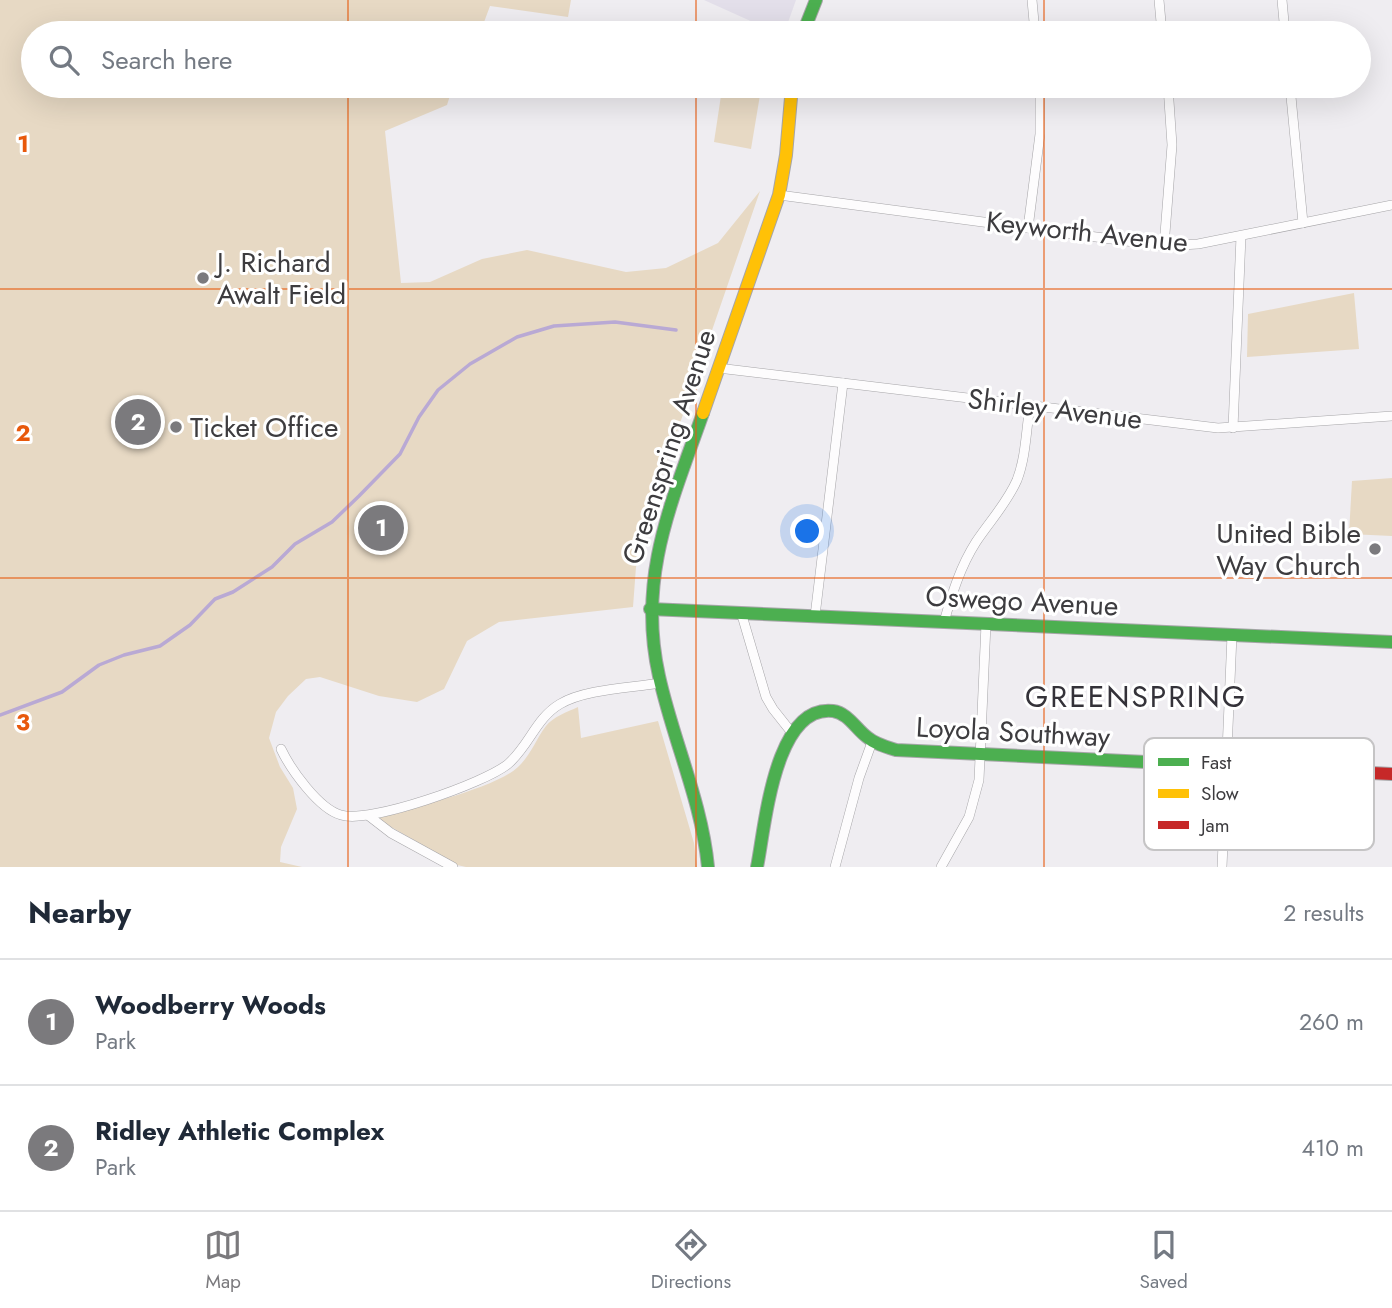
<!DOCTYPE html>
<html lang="en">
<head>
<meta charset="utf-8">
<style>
	:root { --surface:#fff; --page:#f2f2f3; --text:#1f2937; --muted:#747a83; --line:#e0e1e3; --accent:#7b7a7d }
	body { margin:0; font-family:Jost,sans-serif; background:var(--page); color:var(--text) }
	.you { position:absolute; left:808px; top:532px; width:24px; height:24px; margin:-18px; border:5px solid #fff; border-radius:50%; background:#1a73e8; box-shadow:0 0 0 10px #1a73e833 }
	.badge { display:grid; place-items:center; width:46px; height:46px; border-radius:50%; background:var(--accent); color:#fff; font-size:23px; font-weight:700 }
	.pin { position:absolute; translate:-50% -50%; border:4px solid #fff; box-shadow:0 2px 7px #0006 }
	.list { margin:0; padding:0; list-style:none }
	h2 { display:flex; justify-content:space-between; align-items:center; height:91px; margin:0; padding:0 28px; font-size:30px }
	h2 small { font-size:23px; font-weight:400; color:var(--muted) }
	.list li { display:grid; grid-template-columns:46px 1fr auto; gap:21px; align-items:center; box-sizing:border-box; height:126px; padding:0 28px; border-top:2px solid var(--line) }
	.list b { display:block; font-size:26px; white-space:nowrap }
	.list p { margin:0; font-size:23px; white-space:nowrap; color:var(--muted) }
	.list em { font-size:23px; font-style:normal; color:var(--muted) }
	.icon { flex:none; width:38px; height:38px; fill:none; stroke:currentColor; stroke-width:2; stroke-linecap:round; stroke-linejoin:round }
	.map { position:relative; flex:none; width:1392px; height:867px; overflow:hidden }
	.search { position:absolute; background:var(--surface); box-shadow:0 7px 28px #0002; left:21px; right:21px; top:21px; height:77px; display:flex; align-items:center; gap:18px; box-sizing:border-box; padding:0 24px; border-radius:38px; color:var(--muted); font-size:26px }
	.sheet { height:343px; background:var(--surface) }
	nav { display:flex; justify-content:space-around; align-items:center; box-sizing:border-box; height:98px; border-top:2px solid var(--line); background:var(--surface); font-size:19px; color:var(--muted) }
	nav a { display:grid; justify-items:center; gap:4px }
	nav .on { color:var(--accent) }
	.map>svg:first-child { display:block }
	.built { fill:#e3dfea }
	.green { fill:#e7d9c4 }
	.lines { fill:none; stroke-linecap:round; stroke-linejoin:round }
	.stream { stroke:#b9a9d4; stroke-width:3.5 }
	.street-casing { stroke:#a6a5a8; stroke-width:10 }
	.fast-casing { stroke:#a6a5a8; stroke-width:14 }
	.slow-casing { stroke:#a6a5a8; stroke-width:14 }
	.jam-casing { stroke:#a6a5a8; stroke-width:14 }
	.street { stroke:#fdfcfd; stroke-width:9 }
	.fast { stroke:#4caf50; stroke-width:12 }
	.slow { stroke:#ffc107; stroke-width:12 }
	.jam { stroke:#c62828; stroke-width:12 }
	.grid { fill:none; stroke:#e8590c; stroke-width:2; stroke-opacity:0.55 }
	.poi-dot { fill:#7b7a7d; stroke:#fff; stroke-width:2.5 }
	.labels { text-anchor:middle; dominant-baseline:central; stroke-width:6; stroke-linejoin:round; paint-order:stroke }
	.street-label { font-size:28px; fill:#3d3c3f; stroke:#fff }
	.poi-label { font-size:28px; fill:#3d3c3f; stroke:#fff; text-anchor:start }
	.neighbourhood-label { font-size:30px; letter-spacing:2px; fill:#343239; stroke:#fff }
	.key { fill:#fff; stroke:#c5c4c5; stroke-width:2 }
	.key-label { font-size:19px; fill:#3d3c3f }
	.grid-label { font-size:23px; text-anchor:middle; font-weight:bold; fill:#e8590c; stroke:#fff; stroke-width:6; stroke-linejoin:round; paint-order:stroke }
</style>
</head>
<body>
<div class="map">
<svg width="1392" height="867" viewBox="0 0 1392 867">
	<rect width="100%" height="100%" fill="#efedf1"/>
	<path class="built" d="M704,0H796L786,28L755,23Z"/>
	<g class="green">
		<path d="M0,0H571L568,17L490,6L480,33H33V86H453L447,105L385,131L401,283L430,282L482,259L527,250L626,272L666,268L718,243L760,191L648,516L636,567L633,607L499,622L467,641L444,689L417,702L379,696L320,677L306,679L288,696L276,712L269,738L280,767L293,788L297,809L281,847L280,862L302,867H0Z"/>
		<path d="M722,89H761L751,149L714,142Z"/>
		<path d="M1354,293L1359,349L1247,357L1248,314Z"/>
		<path d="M1392,478V536L1349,534L1352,481Z"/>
		<path d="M578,707L581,738L658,721L694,843L697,867H466L457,865L379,820L381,817C414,807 496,788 518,767C531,755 536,739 546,726C553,717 567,712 578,707Z"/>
	</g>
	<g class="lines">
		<path class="stream" d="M0,715L62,692L99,665L124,655L160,646L190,625L215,599L233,592L272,567L295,544L332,522L359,496L400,454L419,417L438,390L470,364L517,337L554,326L615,322L676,330"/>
		<defs>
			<g id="street">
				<path d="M1032,0L1035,33"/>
				<path d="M1159,0L1162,33"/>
				<path d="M1282,0L1285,33"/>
				<path d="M1290,86L1303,223"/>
				<path d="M779,195L1164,246L1198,244L1392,205"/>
				<path d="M1028,228L1040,134V86"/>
				<path d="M1164,246L1172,145L1168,86"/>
				<path d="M718,368L1218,428L1392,416"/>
				<path d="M1233,428L1241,236"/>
				<path d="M741,612L766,697L773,709L792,733"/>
				<path d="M815,616L843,383"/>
				<path d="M944,622C952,594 960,567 976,542C990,521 1007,503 1017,480C1026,457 1026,430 1030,406"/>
				<path d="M281,749C291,770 319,809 341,815C369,824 485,783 508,764C529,746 536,718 560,704C585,689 631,688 660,683"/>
				<path d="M369,816L391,833L453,867"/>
				<path d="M835,867L859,778L872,742"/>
				<path d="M941,867L969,817L979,780L986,624"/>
				<path d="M1222,867L1232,635"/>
			</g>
			<g id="fast">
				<path d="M803,33L816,0"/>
				<path d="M703,413C671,504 637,578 659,676C673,740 702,802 708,867"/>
				<path d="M650,609L1392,642"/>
				<path d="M757,867C765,828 774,704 833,711C848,713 856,729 867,737C875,744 886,747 896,750L1271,768"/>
			</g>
			<path id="slow" d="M703,413L779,195L786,155L792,86"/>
			<path id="jam" d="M1271,768L1392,774"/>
		</defs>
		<use href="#street" class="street-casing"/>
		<use href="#fast" class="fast-casing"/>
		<use href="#slow" class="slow-casing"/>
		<use href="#jam" class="jam-casing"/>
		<use href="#street" class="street"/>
		<use href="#fast" class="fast"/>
		<use href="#slow" class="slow"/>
		<use href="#jam" class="jam"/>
	</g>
	<path class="grid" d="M348,0V33M696,0V33M1044,0V33M348,86V867M696,86V867M1044,86V867M0,289H1392M0,578H1392"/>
	<g class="poi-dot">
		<circle cx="203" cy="278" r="7"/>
		<circle cx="176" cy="427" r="7"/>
		<circle cx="1375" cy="549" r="7"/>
	</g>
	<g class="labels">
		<g class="street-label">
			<text transform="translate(1087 232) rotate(6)">Keyworth Avenue</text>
			<text transform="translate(1055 409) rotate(7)">Shirley Avenue</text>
			<text transform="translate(669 447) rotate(-72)">Greenspring Avenue</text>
			<text transform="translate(1022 601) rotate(3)">Oswego Avenue</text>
			<text transform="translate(1013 732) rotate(3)">Loyola Southway</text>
		</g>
		<g class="poi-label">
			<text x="217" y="262">J. Richard<tspan x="217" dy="32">Awalt Field</tspan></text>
			<text x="190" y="427">Ticket Office</text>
			<text x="1361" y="533" text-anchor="end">United Bible<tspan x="1361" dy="32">Way Church</tspan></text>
		</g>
		<g class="neighbourhood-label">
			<text x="1136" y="696">GREENSPRING</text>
		</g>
	</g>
	<rect x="1144" y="738" width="230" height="112" rx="10" class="key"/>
	<rect x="1158" y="758" width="31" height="8" fill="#4caf50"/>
	<rect x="1158" y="789" width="31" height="9" fill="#ffc107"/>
	<rect x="1158" y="821" width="31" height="8" fill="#c62828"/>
	<g class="key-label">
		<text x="1201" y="769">Fast</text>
		<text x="1201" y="800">Slow</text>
		<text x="1201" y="832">Jam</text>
	</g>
	<g class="grid-label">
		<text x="23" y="152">1</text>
		<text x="23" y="441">2</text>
		<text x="23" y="730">3</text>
	</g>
</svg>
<div class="you"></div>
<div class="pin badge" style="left:381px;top:528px">1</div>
<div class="pin badge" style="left:138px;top:422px">2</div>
<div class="search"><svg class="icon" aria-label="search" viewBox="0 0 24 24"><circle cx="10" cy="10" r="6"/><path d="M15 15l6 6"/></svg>Search here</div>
</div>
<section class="sheet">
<h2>Nearby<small>2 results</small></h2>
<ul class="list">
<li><span class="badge">1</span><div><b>Woodberry Woods</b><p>Park</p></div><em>260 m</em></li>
<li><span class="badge">2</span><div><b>Ridley Athletic Complex</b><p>Park</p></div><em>410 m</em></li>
</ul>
</section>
<nav>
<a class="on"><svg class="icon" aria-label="map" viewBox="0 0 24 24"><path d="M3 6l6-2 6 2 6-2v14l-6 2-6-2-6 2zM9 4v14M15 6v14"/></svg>Map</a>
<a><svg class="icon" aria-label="directions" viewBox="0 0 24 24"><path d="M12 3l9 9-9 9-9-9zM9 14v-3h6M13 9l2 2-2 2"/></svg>Directions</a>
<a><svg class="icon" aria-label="saved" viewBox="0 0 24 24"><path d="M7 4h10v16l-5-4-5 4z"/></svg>Saved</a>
</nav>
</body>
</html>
